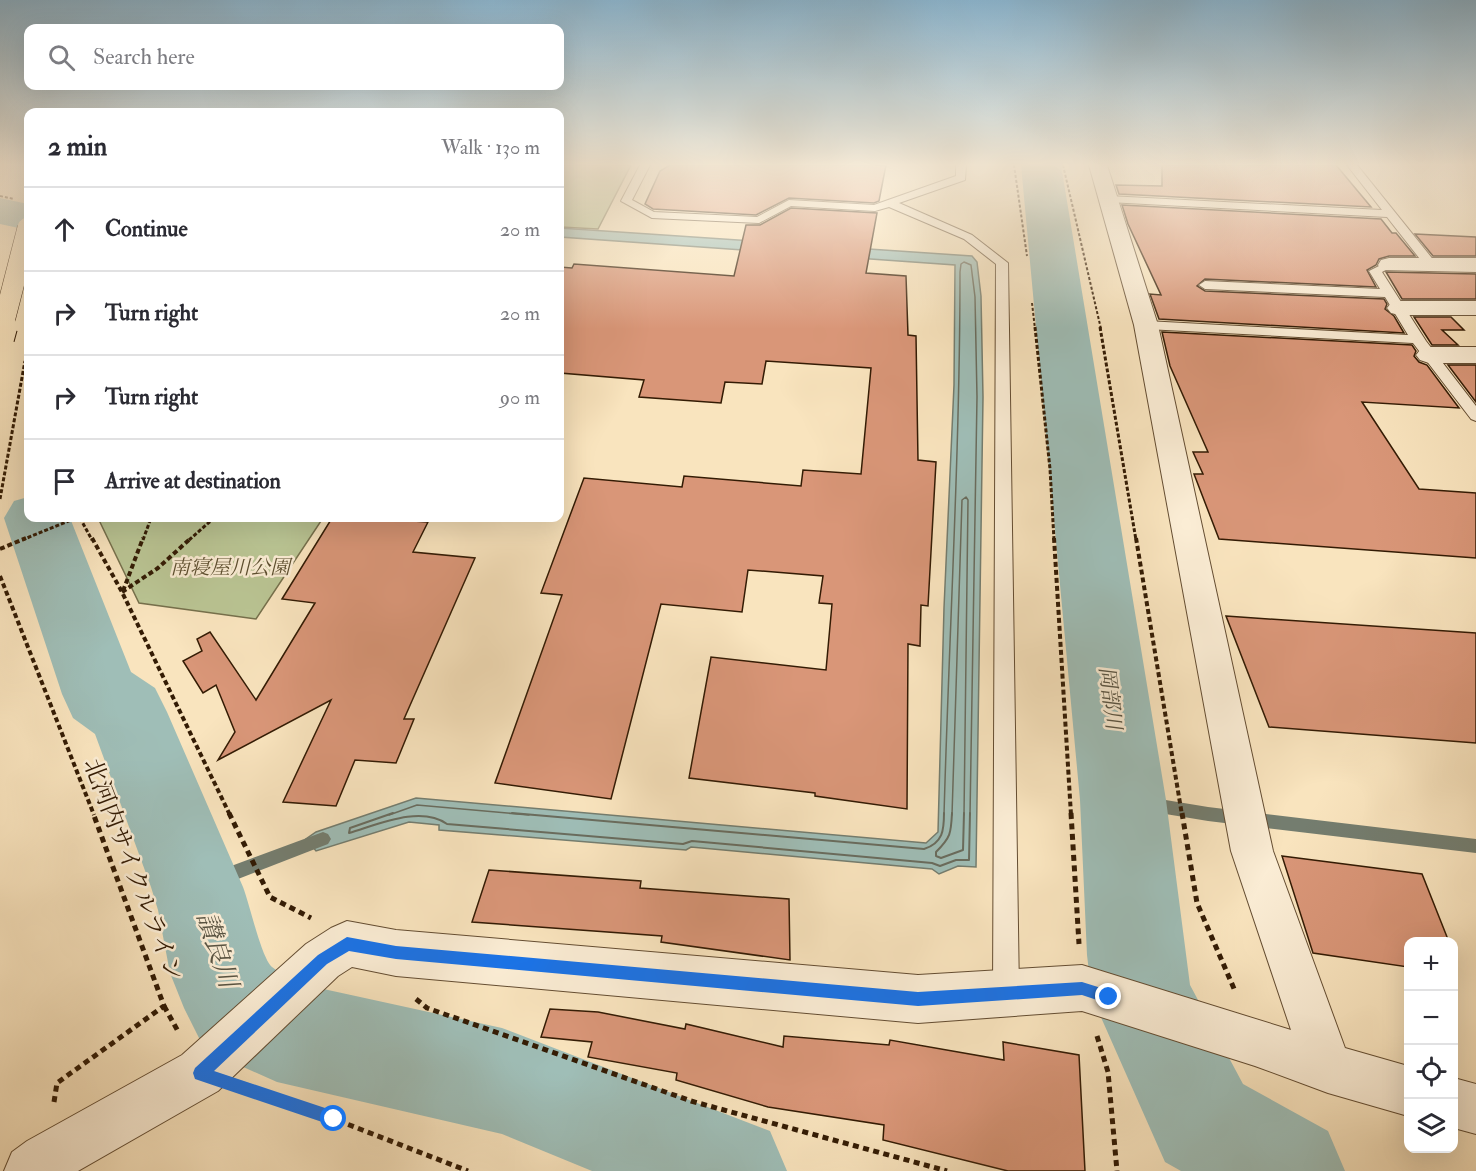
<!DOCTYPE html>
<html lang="en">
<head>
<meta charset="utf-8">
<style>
	:root { --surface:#fff; --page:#f7f7f7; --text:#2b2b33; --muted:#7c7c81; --line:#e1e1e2 }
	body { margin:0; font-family:"IM FELL Double Pica","Noto Serif JP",serif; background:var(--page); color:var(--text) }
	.controls { position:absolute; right:18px; bottom:18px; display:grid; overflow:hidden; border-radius:12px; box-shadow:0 6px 24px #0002 }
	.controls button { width:54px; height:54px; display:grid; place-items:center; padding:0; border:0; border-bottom:2px solid var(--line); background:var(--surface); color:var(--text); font:30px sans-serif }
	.stop { position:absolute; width:18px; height:18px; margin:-14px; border:4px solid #1a73e8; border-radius:50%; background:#fff }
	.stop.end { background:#1a73e8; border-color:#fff; box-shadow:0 2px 6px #0008 }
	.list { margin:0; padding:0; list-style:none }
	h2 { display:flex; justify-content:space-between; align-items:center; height:78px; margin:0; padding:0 24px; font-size:26px }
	h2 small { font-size:20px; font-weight:400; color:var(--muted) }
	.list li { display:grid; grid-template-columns:39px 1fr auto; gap:18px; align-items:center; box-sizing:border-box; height:84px; padding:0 24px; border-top:2px solid var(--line) }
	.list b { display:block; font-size:22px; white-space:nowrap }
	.list em { font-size:20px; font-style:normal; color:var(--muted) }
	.icon { flex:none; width:33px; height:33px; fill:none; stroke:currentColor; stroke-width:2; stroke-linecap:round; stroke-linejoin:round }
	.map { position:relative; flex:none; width:1476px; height:1171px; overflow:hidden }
	.search { position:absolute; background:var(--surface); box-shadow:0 6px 24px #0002; left:24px; top:24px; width:540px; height:66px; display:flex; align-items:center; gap:15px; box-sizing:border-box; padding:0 21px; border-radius:12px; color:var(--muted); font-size:22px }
	.panel { position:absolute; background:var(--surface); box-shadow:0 6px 24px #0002; left:24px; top:108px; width:540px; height:414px; border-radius:12px }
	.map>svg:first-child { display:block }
	.green { fill:#bac594; stroke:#76704c; stroke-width:1.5 }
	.water { fill:#9fbeb7; stroke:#747d6f; stroke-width:1.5 }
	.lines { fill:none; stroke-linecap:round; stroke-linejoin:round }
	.shore-far1 { stroke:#696c5e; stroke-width:1.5 }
	.shore { stroke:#696c5e; stroke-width:2 }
	.stream { fill:#747d6f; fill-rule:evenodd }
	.river { fill:#9fbeb7; fill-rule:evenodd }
	.building { fill:#d99678; stroke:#331b04; stroke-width:1.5 }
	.lane-casing { stroke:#644d32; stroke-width:2 }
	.street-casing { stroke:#644d32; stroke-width:2 }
	.path-far3 { stroke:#331b04; stroke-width:2; stroke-dasharray:3 2; stroke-linecap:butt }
	.path-far2 { stroke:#331b04; stroke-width:3; stroke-dasharray:4 2; stroke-linecap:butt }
	.path-far1 { stroke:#331b04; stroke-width:4; stroke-dasharray:5 3; stroke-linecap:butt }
	.path { stroke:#331b04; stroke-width:5; stroke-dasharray:6 4.5; stroke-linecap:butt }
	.lane { fill:#fbedd5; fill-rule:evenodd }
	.street { fill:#fbedd5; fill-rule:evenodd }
	.highway-bridge-far1-casing { stroke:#331b04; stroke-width:22; stroke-linecap:butt }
	.highway-bridge-casing { stroke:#331b04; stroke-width:30; stroke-linecap:butt }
	.highway-bridge-far1 { stroke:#f9e4be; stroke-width:21 }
	.highway-bridge { stroke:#f9e4be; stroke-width:28 }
	.route { fill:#1a73e8 }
	.labels { text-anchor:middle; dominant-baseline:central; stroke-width:5; stroke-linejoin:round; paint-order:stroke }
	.park-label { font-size:20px; font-style:italic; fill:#5c4e2f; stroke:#fbedd5 }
	.water-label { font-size:21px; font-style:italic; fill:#595443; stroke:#fbedd5 }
	.near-street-label { font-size:24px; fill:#331b04; stroke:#fbedd5 }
	.near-water-label { font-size:26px; font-style:italic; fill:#595443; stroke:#fbedd5 }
</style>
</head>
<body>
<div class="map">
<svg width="1476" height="1171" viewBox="0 0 1476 1171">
	<rect width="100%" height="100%" fill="#f9e4be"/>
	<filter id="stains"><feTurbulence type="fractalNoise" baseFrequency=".00333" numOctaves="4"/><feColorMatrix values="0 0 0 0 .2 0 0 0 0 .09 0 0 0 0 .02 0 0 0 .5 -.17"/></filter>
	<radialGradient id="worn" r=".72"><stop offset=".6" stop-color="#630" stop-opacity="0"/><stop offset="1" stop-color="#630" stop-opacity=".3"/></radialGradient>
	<g class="green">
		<path d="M560,165H631L598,229L560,227Z"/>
		<path d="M98,518H323L256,619L139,603Z"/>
	</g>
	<path class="water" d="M560,228L972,256L977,262L981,296L983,397L976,867L958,866L939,874L932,869L691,847L686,850L439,830V825L409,822L316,851L306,839L316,832L416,798L926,843L938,832L944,608L954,385L955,265L560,237Z"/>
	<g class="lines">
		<g class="shore-far1">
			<path d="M389,815L417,805L529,815"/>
			<path d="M944,815C949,634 960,453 960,272L961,264L964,262L971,265L975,297L977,397L970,815"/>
			<path d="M952,815L962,500L966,497L968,500L964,815"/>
		</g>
		<g class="shore">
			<path d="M393,813L350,828L349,833C377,825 420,805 447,824L683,844L692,841L932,863L940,866L956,860H969L970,813"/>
			<path d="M512,813L924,849C943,843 944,830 944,813"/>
			<path d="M952,813C951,833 951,837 936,852V856L941,858L963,850L964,813"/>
		</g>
		<g class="stream">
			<path d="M1123,793L1208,807L1476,839V853L1208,821L1123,807L1118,805L1116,800L1118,795Z"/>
			<path d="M323,832L328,834L331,839L328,844L197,895L191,893L189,887L191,881Z"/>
		</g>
		<g class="river">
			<path d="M1021,165H1061L1166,800L1190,985L1243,1084L1328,1131L1345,1171H1181L1165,1162L1092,997L1087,955L1080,800Z"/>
			<path d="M0,198L28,204V230L0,224Z"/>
			<path d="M28,497V518H70L131,672L155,688L167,712L243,887C250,905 261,957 272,967C279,973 289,978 296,983L502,1028L770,1131L787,1171H592L502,1134L277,1082L241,1066L199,1038L184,1008L170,973L158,910L151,887L95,734L73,718L62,694L4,518L14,501Z"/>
		</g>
	</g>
	<g class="building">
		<path d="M670,165H886L879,201L874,203L789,198L756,215L653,209L645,204L660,171Z"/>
		<path d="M1162,165H1336L1371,207L1119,194L1116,185L1162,186Z"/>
		<path d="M1122,205L1381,219L1392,233H1396L1415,256H1389L1379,259L1376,265L1367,270L1376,287L1205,279L1197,286L1205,291L1384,299L1387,304L1385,309L1394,316L1404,333L1159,319L1150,294L1161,295L1128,224Z"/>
		<path d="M791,208L877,213L866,273L906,276L908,335L916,336L918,460L936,462L928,606L921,605L920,646L908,644L907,809L815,796V793L689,778L711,657L826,670L832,604L819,603L823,576L748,570L742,612L661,604L611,799L495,783L562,595L541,593L584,478L682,487L684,476L801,486L803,470L861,474L871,368L766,361L762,384L725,382L721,403L639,397L644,380L560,373V267L572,268L574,264L734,276L746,225H760Z"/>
		<path d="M1415,234L1476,237V256H1433Z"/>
		<path d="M1386,272L1476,274V299H1402Z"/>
		<path d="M1414,317H1451L1464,330H1442L1458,345H1432Z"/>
		<path d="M1162,332L1412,345L1416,351L1414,356L1419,362L1427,365L1459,408L1362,402L1419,489L1476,493V558L1219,539L1194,474H1203L1193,452H1208L1170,366Z"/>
		<path d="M1448,365H1476V402Z"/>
		<path d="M332,518H399L398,520L428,522L413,552L475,558L404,719H414L396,763L355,760L336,806L283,802L331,700L218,760L235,732L216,685L203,693L183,661L202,651L197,639L210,632L256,700L315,603L282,599Z"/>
		<path d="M1226,616L1476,633V743L1269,727Z"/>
		<path d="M1282,856L1422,874L1449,942H1408V967L1313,953Z"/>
		<path d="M489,870L641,881L640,888L789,899L790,960L661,942L662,936L472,922Z"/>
		<path d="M550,1009L598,1012L685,1029L686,1024L783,1047L784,1036L889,1045L890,1040L1004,1060L1003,1042L1079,1055L1085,1171H1008L883,1140L884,1125L768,1107L676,1080L677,1073L588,1057L592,1042L541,1037Z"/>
	</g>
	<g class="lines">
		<defs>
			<g id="lane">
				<path d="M640,165H650L632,200L654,212L757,217L789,200L874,205L956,176V165H966L965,180L899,203L972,235L1008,263L1019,993L1015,1002L1006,1006L997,1002L993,993L996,264L964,239L889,207L875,211L791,206L759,223L652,218L621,201Z"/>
				<path d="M1347,165H1357L1435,262V268H1427L1387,217L1108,202L1103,199L1108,196L1382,210Z"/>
				<path d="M1389,261L1395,265L1382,272L1426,341L1476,406V421L1471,419L1413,343L1146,329L1139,325L1146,321L1408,335L1385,297L1205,289L1199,285L1205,281L1380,289L1369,271Z"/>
			</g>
			<g id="street">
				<path d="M1089,165H1107L1158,325L1273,851L1345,1048L1408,1066V1116L1328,1093L1255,1066L1082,1011L918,1023L396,976L352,967L338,976L218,1091L78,1171H4L12,1152L27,1141L182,1055L306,944L331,928L347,921L396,930L918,975L1082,965L1291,1030L1231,851L1134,325Z"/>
				<path d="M1389,258H1476V272L1381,270L1378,265L1381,260Z"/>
				<path d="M1399,301H1476V315H1399L1391,313L1387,308L1391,303Z"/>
				<path d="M1429,347H1476V363H1429L1420,360L1416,355L1420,350Z"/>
				<path d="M1454,1078L1476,1084V1134L1454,1128Z"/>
			</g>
		</defs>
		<use href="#lane" class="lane-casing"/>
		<use href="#street" class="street-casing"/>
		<g class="path-far3">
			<path d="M1014,165L1027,256"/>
			<path d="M1063,165L1101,329"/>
			<path d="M0,196L14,199"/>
			<path d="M1032,303L1035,329"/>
		</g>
		<g class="path-far2">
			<path d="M1035,327L1050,469L1054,540"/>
			<path d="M1100,327L1136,540"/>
			<path d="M0,499L25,361"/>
			<path d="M80,518L92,540"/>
			<path d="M22,540L76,518"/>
			<path d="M143,540L151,518"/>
			<path d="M189,540L214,518"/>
		</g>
		<g class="path-far1">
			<path d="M92,538L122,592L230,815"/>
			<path d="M1054,538L1071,815"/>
			<path d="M1136,538L1182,815"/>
			<path d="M0,549L26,538"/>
			<path d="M0,576L94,815"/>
			<path d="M123,591L143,538"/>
			<path d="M122,592L158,568L191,538"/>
		</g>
		<g class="path">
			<path d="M229,813L270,897L311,918"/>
			<path d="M1071,813L1079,944"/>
			<path d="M1182,813L1197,903L1235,991"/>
			<path d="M416,999L427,1008L691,1101L947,1171"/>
			<path d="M164,1006L179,1033"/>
			<path d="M1097,1036L1108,1072L1117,1171"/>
			<path d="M249,1090L334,1119L468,1171"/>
			<path d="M54,1102L57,1083L164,1006L93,813"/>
		</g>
		<use href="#lane" class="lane"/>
		<use href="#street" class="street"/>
		<defs>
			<path id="highway-bridge-far1" d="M2,329L28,228"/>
			<path id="highway-bridge" d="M0,338L3,327"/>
		</defs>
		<use href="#highway-bridge-far1" class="highway-bridge-far1-casing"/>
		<use href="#highway-bridge" class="highway-bridge-casing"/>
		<use href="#highway-bridge-far1" class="highway-bridge-far1"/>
		<use href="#highway-bridge" class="highway-bridge"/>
	</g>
	<linearGradient id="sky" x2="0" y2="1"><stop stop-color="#8bb8d4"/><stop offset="0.5" stop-color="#fcf3e2"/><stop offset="1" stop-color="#fcf3e2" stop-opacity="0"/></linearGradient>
	<rect width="1476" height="329" fill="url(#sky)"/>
	<path class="route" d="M347,937L396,946L918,992L1082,982L1114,992L1116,997L1114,1002L1109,1004L1082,995L918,1006L396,959L349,951L327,964L214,1071L340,1113L342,1119L340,1124L334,1126L195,1079L193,1073L195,1068L318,955Z"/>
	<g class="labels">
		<g class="park-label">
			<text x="230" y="567">南寝屋川公園</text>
		</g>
		<g class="water-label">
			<text transform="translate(1110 698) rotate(83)">岡部川</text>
		</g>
		<g class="near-street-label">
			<text transform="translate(133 870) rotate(69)">北河内サイクルライン</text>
		</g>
		<g class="near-water-label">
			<text transform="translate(217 950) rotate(72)">讃良川</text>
		</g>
	</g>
	<rect width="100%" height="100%" filter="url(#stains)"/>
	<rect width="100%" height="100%" fill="url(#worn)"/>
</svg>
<div class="controls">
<button>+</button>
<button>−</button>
<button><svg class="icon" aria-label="locate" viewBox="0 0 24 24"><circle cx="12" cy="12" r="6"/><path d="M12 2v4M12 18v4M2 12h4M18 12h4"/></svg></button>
<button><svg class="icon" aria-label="layers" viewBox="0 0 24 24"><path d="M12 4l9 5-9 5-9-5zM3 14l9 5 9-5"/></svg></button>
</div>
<div class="stop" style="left:334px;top:1119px"></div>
<div class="stop end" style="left:1109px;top:997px"></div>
<div class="search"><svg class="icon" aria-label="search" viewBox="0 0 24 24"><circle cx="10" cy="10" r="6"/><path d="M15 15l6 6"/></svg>Search here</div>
<section class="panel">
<h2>2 min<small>Walk · 130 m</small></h2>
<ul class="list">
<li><svg class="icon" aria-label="ahead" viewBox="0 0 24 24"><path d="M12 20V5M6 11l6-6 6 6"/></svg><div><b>Continue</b></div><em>20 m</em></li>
<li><svg class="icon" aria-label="right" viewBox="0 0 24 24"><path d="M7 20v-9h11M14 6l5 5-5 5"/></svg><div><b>Turn right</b></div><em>20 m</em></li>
<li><svg class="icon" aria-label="right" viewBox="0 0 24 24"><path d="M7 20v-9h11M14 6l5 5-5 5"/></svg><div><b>Turn right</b></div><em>90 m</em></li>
<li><svg class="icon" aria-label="arrive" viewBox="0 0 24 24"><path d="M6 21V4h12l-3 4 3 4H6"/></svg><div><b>Arrive at destination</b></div></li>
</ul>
</section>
</div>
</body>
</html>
